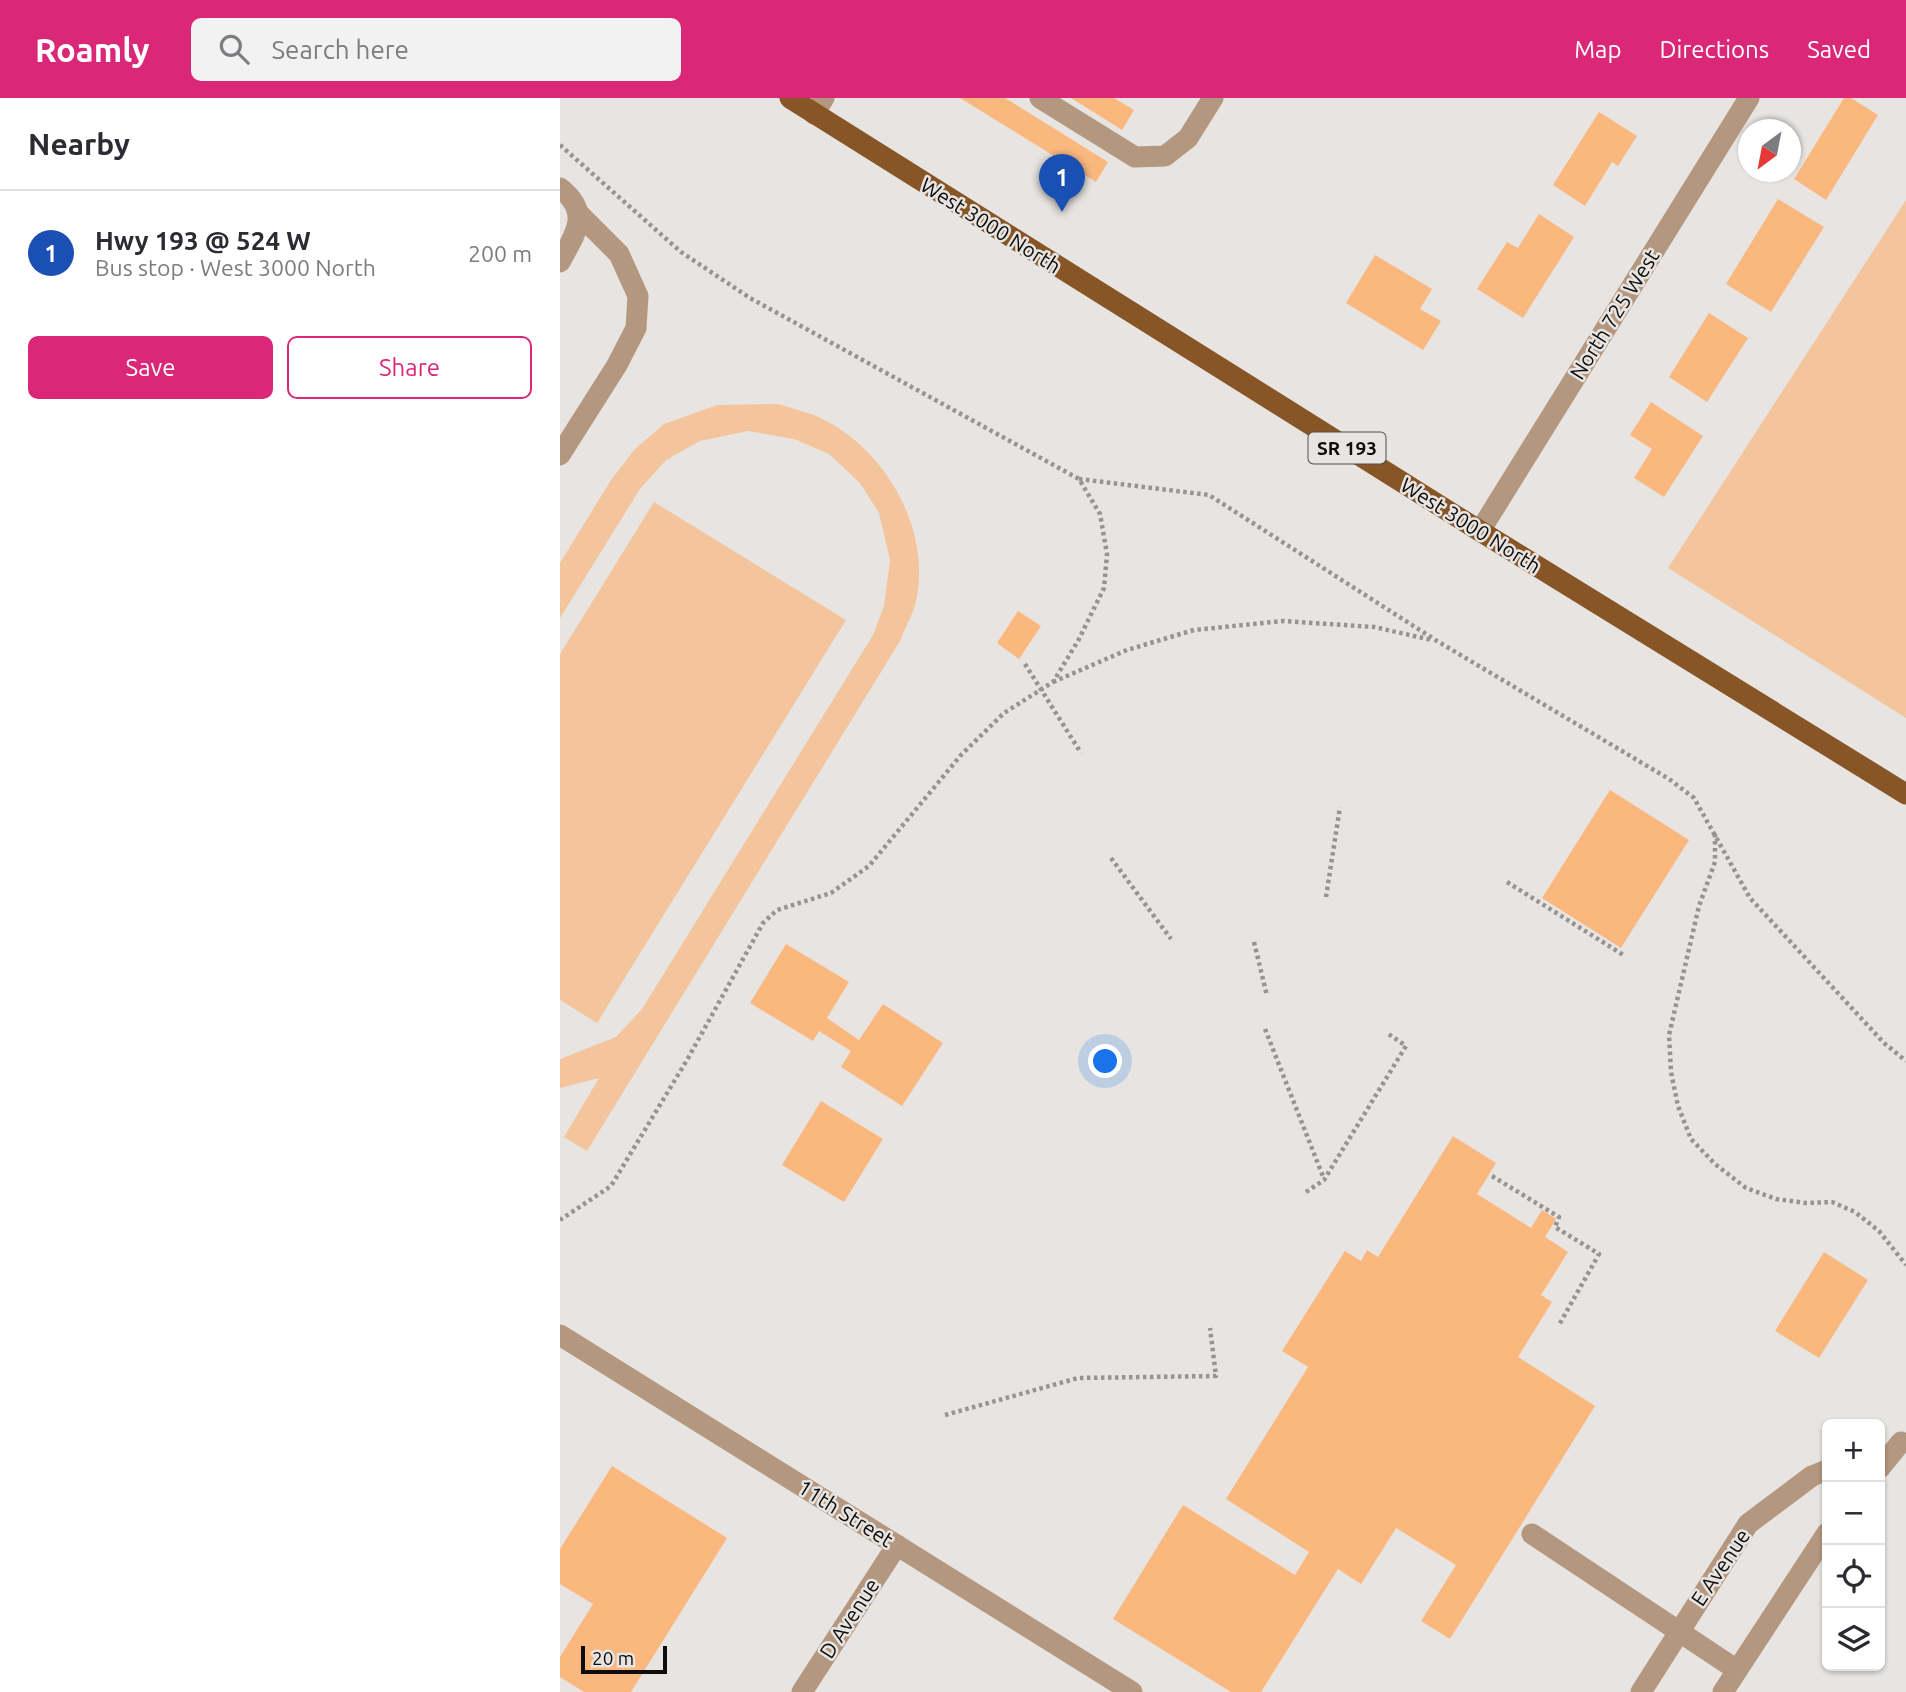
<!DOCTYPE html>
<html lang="en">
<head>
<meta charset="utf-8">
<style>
	:root { --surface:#fff; --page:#f2f2f3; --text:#2b2b33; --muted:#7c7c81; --line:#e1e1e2; --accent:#db2777 }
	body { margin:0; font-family:Ubuntu,sans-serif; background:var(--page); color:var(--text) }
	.controls { position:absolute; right:21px; bottom:21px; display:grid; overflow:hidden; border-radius:10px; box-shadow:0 2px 5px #0004 }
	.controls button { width:63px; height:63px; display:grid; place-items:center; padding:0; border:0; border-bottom:2px solid var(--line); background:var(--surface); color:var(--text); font:35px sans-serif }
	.compass { position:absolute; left:1178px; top:21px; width:63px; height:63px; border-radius:50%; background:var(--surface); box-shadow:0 2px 5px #0004; rotate:212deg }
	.scale { position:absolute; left:21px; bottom:18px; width:86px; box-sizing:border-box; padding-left:7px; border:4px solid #0e0d0d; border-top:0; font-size:19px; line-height:24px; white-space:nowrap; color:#0e0d0d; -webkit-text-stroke:5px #e7e4e1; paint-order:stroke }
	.you { position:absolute; left:546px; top:964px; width:24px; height:24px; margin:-18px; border:5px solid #fff; border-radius:50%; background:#1a73e8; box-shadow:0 0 0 10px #1a73e833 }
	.badge { display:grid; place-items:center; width:46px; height:46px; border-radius:50%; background:var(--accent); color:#fff; font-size:23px; font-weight:700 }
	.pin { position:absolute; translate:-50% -58px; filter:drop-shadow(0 2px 4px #0008) }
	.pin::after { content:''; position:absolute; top:37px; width:24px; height:21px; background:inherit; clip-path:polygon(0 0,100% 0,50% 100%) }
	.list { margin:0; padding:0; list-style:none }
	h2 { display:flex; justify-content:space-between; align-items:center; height:91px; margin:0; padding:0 28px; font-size:30px }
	h2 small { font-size:23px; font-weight:400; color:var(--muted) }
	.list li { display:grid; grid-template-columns:46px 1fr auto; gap:21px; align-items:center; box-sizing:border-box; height:126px; padding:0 28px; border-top:2px solid var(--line) }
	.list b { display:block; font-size:26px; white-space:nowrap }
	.list p { margin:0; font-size:23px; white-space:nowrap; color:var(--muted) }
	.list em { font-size:23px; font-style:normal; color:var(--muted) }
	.actions { display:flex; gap:14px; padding:21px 28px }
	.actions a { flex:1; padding:16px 0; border:2px solid var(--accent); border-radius:10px; text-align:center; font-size:24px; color:var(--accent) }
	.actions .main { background:var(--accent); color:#fff }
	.icon { flex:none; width:38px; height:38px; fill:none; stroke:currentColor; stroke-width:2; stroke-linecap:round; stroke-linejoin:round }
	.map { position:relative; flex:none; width:1346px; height:1594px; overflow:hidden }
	header { display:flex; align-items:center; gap:42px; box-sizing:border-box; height:98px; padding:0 35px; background:var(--accent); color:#fff }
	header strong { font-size:33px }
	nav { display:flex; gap:38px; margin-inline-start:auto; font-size:24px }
	.search { width:490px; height:63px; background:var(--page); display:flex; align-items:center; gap:18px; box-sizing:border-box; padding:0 24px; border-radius:10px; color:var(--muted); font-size:26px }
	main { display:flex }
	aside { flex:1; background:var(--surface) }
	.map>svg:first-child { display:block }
	.green { fill:#f4c59d }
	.building { fill:#fbb87e }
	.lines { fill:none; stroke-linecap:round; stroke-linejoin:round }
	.path { stroke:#969492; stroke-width:4.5; stroke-dasharray:3.5 3.5; stroke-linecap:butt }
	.minor { stroke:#b4977f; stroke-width:21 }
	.major { stroke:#885626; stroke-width:21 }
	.labels { text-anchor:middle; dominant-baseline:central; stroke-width:5; stroke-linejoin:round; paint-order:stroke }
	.shield { fill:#e7e4e1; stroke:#4f4e4d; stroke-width:2 }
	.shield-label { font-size:19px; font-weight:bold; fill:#0e0d0d }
	.street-label { font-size:21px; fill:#0e0d0d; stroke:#e7e4e1 }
</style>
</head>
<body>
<header>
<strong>Roamly</strong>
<div class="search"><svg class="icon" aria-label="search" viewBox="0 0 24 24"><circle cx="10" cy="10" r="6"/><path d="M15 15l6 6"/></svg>Search here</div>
<nav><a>Map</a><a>Directions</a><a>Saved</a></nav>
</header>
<main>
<aside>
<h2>Nearby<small></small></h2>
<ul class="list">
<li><span class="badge" style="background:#1a4fb4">1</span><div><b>Hwy 193 @ 524 W</b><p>Bus stop · West 3000 North</p></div><em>200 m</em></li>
</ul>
<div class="actions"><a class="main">Save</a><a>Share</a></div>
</aside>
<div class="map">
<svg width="1346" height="1594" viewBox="0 0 1346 1594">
	<rect width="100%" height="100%" fill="#e7e4e1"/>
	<g class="green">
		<path d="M1346,102V620L1108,470Z"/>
		<path d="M218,306C230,310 243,313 254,317C323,346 372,429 356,503C353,516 345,530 340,543L27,1053L4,1039L39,980L0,990V961L56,939L82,911L313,537L324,508L330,462L319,415L300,385L269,356L234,341L188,333L140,343L106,362L80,391L0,520V465L51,382L75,351L104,326L157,307Z"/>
		<path d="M94,404L286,522L37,925L0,902V556Z"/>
	</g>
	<g class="building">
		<path d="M400,0H445L548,64L536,84Z"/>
		<path d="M511,0H554L574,12L562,32Z"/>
		<path d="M1284,0H1291L1318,17L1266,102L1234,81Z"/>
		<path d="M1039,14L1077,38L1058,68L1052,64L1025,108L993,87Z"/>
		<path d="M1218,101L1264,129L1211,214L1166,186Z"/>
		<path d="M979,116L1014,139L963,220L917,191L947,144L958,150Z"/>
		<path d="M815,157L872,191L860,211L881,223L863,252L786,205Z"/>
		<path d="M1149,215L1188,240L1147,304L1109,279Z"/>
		<path d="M1091,304L1143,338L1104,399L1074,380L1092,351L1070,337Z"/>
		<path d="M458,513L481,528L459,561L437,545Z"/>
		<path d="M1050,692L1129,742L1061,850L982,800Z"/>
		<path d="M226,846L289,884L267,920L299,942L323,906L383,945L342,1008L281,969L291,953L259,933L253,943L190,905Z"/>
		<path d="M261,1003L323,1041L284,1104L222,1067Z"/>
		<path d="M893,1038L936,1065L917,1096L971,1130L982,1112L996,1121L985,1139L1008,1154L981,1197L992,1204L958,1259L1035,1308L890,1541L861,1523L896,1467L836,1430L801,1486L778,1471L701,1594H671L553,1521L623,1407L735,1477L749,1454L666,1401L748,1269L722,1253L785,1153L801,1163L807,1152L818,1159Z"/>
		<path d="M1264,1154L1308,1182L1259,1260L1215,1233Z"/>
		<path d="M52,1368L167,1440L71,1594H24L0,1579V1559L33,1506L0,1486V1451Z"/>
	</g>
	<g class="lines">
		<g class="path">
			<path d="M0,47L121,154L190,200L519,381L540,416L547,456L544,490L518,543L493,584L444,615L401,657L309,768L271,795L217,812L203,825L127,962L51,1088L0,1122"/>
			<path d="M519,381L649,397L877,543L1109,681L1134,700L1190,800L1324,945L1346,963"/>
			<path d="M465,566L521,655"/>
			<path d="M493,584L567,552L634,532L723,523L814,529L872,542"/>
			<path d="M1155,736V764L1139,808L1109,937L1111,974L1118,1008L1131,1041L1155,1066L1186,1090L1216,1101L1246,1105L1272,1104L1295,1114L1319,1133L1346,1167"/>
			<path d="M551,760L611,841"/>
			<path d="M947,784L1065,858"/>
			<path d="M766,799L780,709"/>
			<path d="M694,844L707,898"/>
			<path d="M705,931L764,1081"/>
			<path d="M932,1078L999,1119L995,1129L1039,1156L999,1227"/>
			<path d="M746,1094L764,1082L846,948L827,935"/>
			<path d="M385,1317L518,1280L656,1278L650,1230"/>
		</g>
		<g class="minor">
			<path d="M480,0L575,59L605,58L628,40L653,0"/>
			<path d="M254,16L264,0"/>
			<path d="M0,90C32,115 15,136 0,164"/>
			<path d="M0,357L57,267L76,230L78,198L59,156L18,115"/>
			<path d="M920,433L1189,0"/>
			<path d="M0,1237L572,1594"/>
			<path d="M1320,1370L1341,1344"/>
			<path d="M972,1436L1177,1572"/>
			<path d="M242,1594L337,1447"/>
			<path d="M1081,1594L1188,1426L1252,1378L1267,1372"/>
			<path d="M1163,1594L1267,1435"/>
		</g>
		<path class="major" d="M230,0L920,433L1346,696"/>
	</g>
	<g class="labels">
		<rect class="shield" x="748.5" y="334.5" width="77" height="31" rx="5"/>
		<g class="shield-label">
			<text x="787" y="350">SR 193</text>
		</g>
		<g class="street-label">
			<text transform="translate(431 127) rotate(32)">West 3000 North</text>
			<text transform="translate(1054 216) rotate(-58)">North 725 West</text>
			<text transform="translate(911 427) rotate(32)">West 3000 North</text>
			<text transform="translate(286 1415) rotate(32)">11th Street</text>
			<text transform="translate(1160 1469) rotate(-56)">E Avenue</text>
			<text transform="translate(289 1520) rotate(-57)">D Avenue</text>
		</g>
	</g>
</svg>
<div class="controls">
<button>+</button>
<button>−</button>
<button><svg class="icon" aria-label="locate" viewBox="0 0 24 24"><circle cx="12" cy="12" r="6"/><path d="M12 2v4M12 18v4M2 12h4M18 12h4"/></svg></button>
<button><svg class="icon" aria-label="layers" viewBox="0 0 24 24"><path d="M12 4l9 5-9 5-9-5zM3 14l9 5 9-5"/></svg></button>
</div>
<svg class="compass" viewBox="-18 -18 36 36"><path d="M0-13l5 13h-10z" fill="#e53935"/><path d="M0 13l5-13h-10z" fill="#7c7c81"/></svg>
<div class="scale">20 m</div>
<div class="you"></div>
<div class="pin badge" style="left:502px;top:114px;background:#1a4fb4">1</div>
</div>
</main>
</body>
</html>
